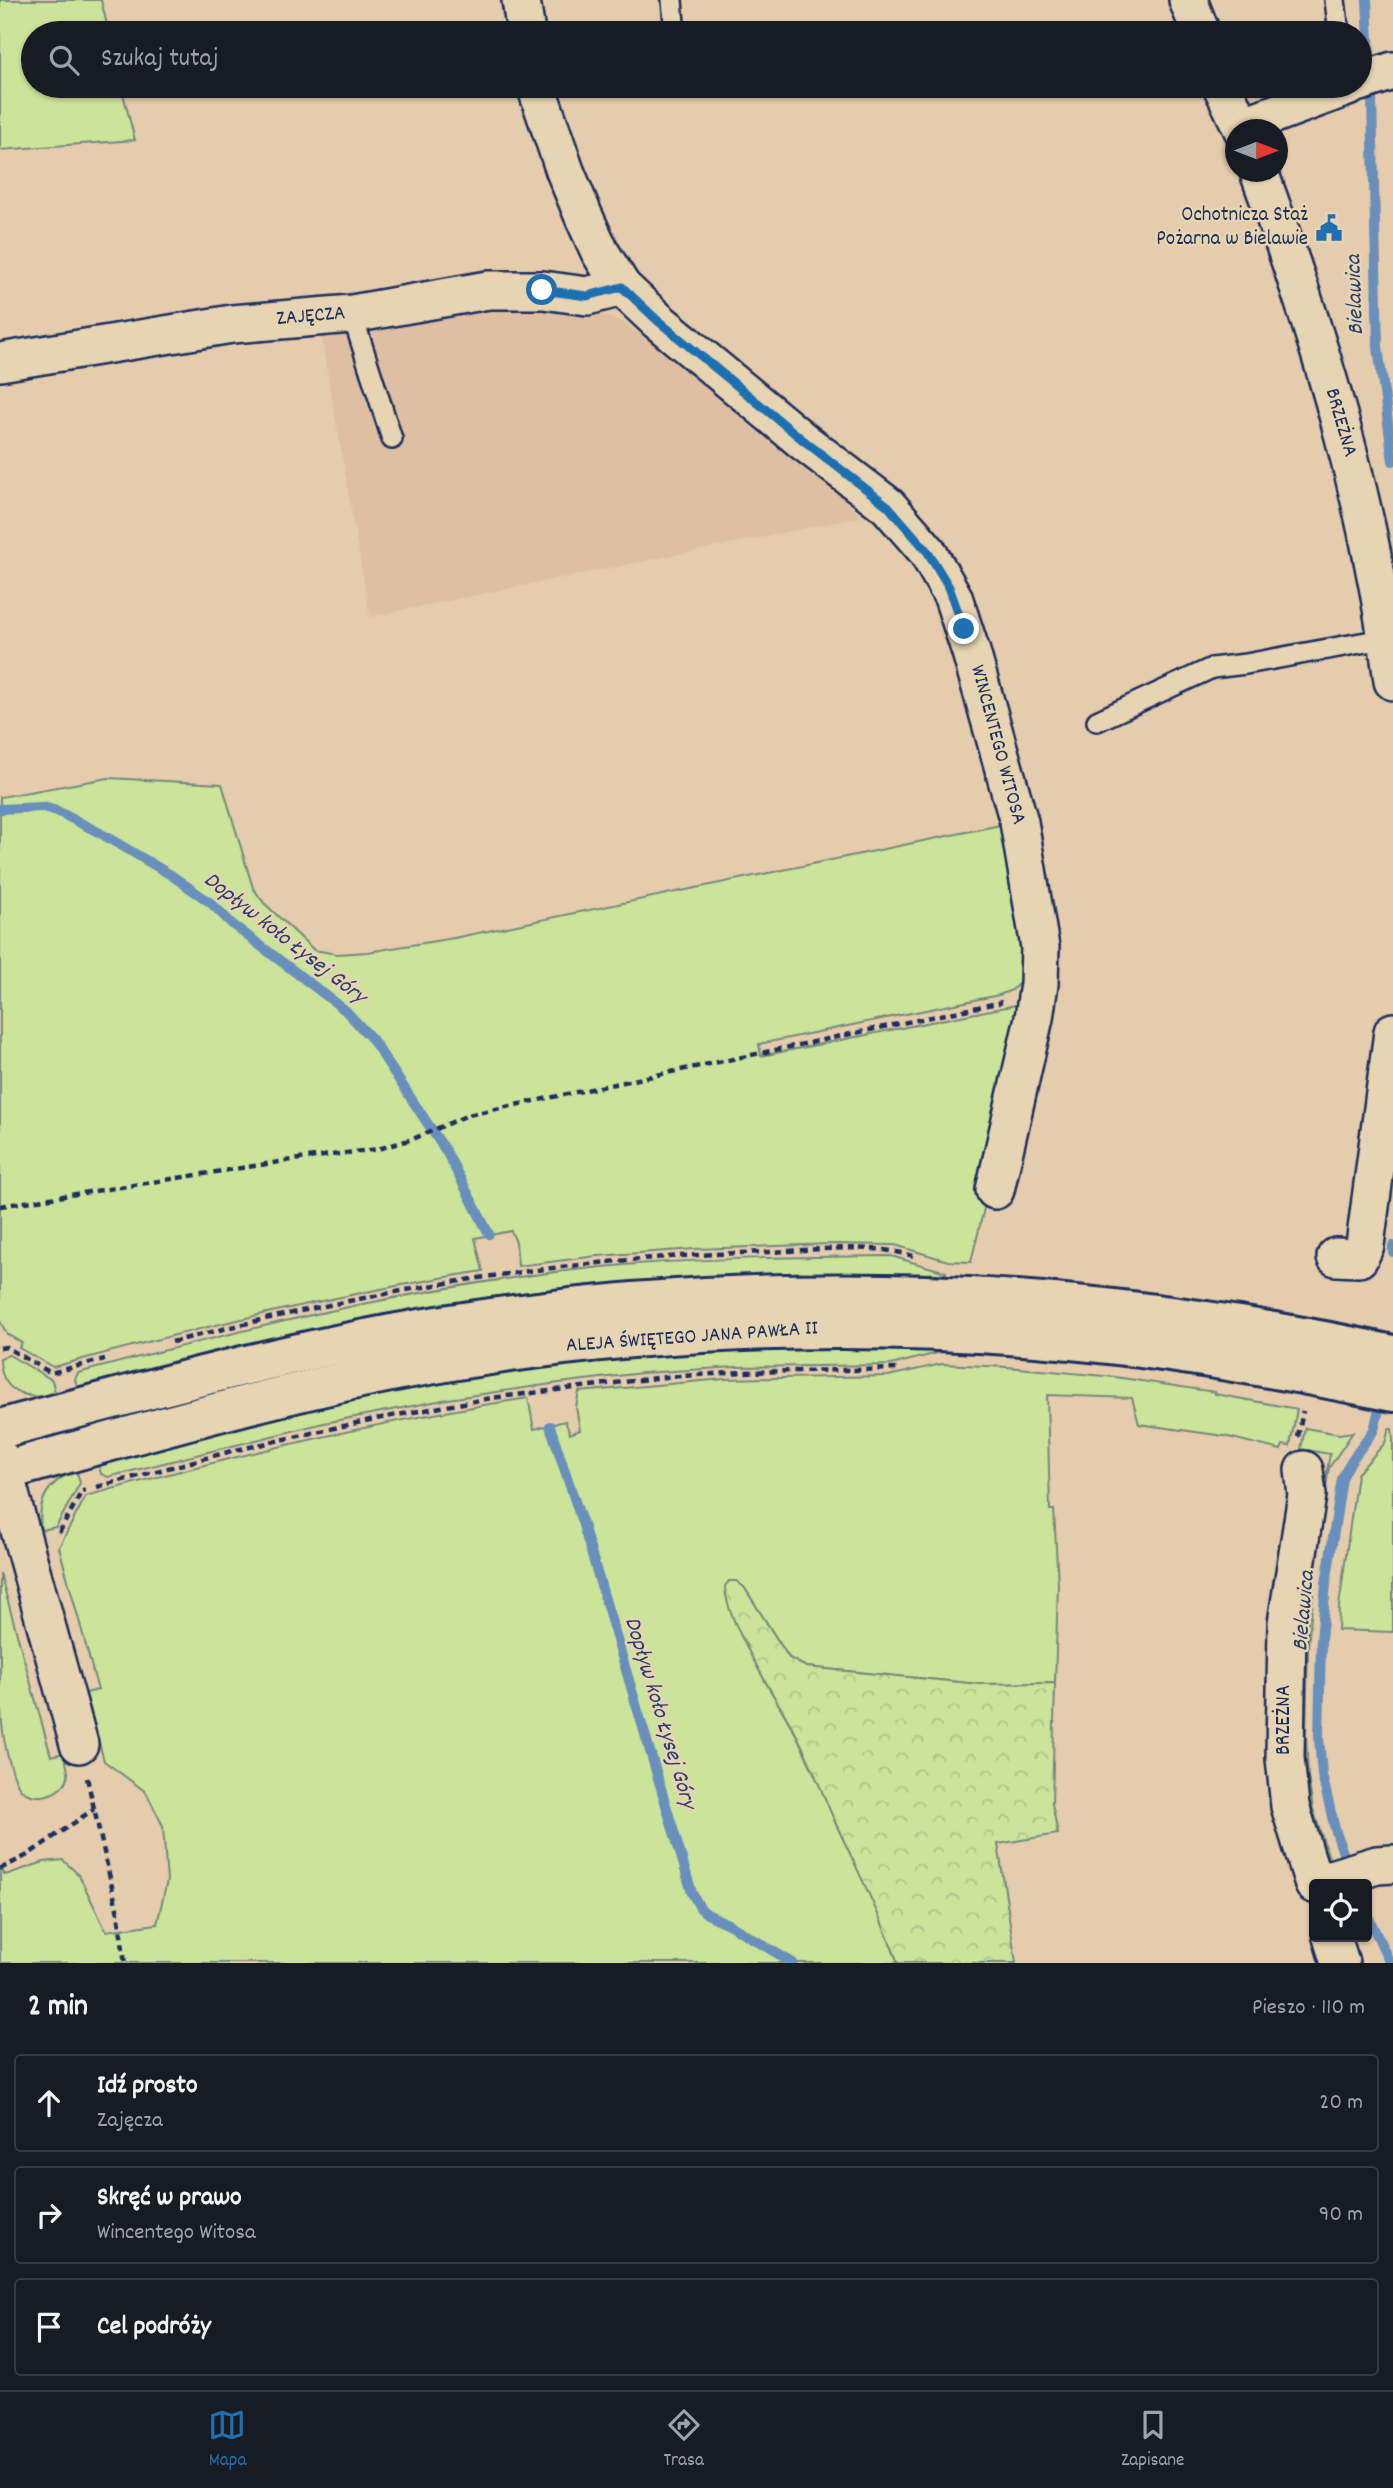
<!DOCTYPE html>
<html lang="pl">
<head>
<meta charset="utf-8">
<style>
	:root { --surface:#171b24; --page:#242831; --text:#f1f3f6; --muted:#9ea1a6; --line:#363941; --accent:#1f6fb2 }
	body { margin:0; font-family:Dekko,sans-serif; background:var(--page); color:var(--text) }
	.controls { position:absolute; right:21px; bottom:21px; display:grid; overflow:hidden; border-radius:7px; box-shadow:0 2px 5px #0004 }
	.controls button { width:63px; height:63px; display:grid; place-items:center; padding:0; border:0; border-bottom:2px solid var(--line); background:var(--surface); color:var(--text); font:35px sans-serif }
	.compass { position:absolute; left:1225px; top:119px; width:63px; height:63px; border-radius:50%; background:var(--surface); box-shadow:0 2px 5px #0004; rotate:90deg }
	.stop { position:absolute; width:21px; height:21px; margin:-16px; border:5px solid #1f6fb2; border-radius:50%; background:#fff }
	.stop.end { background:#1f6fb2; border-color:#fff; box-shadow:0 2px 7px #0008 }
	.list { margin:0; padding:0; list-style:none }
	h2 { display:flex; justify-content:space-between; align-items:center; height:91px; margin:0; padding:0 28px; font-size:30px }
	h2 small { font-size:23px; font-weight:400; color:var(--muted) }
	.list li { display:grid; grid-template-columns:46px 1fr auto; gap:21px; align-items:center; box-sizing:border-box; height:98px; margin:0 14px 14px; padding:0 14px; border:2px solid var(--line); border-radius:7px }
	.list b { display:block; font-size:26px; white-space:nowrap }
	.list p { margin:0; font-size:23px; white-space:nowrap; color:var(--muted) }
	.list em { font-size:23px; font-style:normal; color:var(--muted) }
	.icon { flex:none; width:38px; height:38px; fill:none; stroke:currentColor; stroke-width:2; stroke-linecap:round; stroke-linejoin:round }
	.map { position:relative; flex:none; width:1393px; height:1963px; overflow:hidden }
	.search { position:absolute; background:var(--surface); box-shadow:0 2px 5px #0004; left:21px; right:21px; top:21px; height:77px; display:flex; align-items:center; gap:18px; box-sizing:border-box; padding:0 24px; border-radius:38px; color:var(--muted); font-size:26px }
	.sheet { height:427px; background:var(--surface) }
	nav { display:flex; justify-content:space-around; align-items:center; box-sizing:border-box; height:98px; border-top:2px solid var(--line); background:var(--surface); font-size:19px; color:var(--muted) }
	nav a { display:grid; justify-items:center; gap:4px }
	nav .on { color:var(--accent) }
	.map>svg:first-child { display:block }
	.built { fill:#dfbfa3 }
	.grass { fill:#cbe49a; stroke:#738a7c; stroke-width:2 }
	.forest { fill:url(#forest-crowns); stroke:#738a7c; stroke-width:2 }
	.lines { fill:none; stroke-linecap:round; stroke-linejoin:round }
	.stream { stroke:#698fbc; stroke-width:10 }
	.service-casing { stroke:#1b2f5e; stroke-width:24 }
	.minor-casing { stroke:#1b2f5e; stroke-width:42 }
	.secondary-casing { stroke:#1b2f5e; stroke-width:44 }
	.path { stroke:#1b2f5e; stroke-width:4.5; stroke-dasharray:7 5; stroke-linecap:butt }
	.service { stroke:#e6d4b2; stroke-width:19 }
	.minor { stroke:#e6d4b2; stroke-width:37 }
	.secondary { stroke:#e6d4b2; stroke-width:38 }
	.route { stroke:#1f6fb2; stroke-width:9 }
	.labels { text-anchor:middle; dominant-baseline:central; stroke-width:5; stroke-linejoin:round; paint-order:stroke }
	.poi-label { font-size:21px; fill:#1b2f5e; stroke:#e6d4b2; text-anchor:end }
	.street-label { font-size:21px; fill:#1b2f5e; stroke:#e6d4b2 }
	.water-label { font-size:23px; font-style:italic; fill:#283f6e; stroke:#e6d4b2 }
</style>
</head>
<body>
<div class="map">
<svg width="1393" height="1963" viewBox="0 0 1393 1963">
	<defs>
		<pattern id="forest-crowns" width="20" height="18" patternUnits="userSpaceOnUse" patternTransform="scale(1.75)"><rect width="20" height="18" fill="#cbe49a"/><path d="M2 6a3 3 0 1 1 6 0M12 15a3 3 0 1 1 6 0" fill="none" stroke="#aec487"/></pattern>
	</defs>
	<rect width="100%" height="100%" fill="#e5ccac"/>
	<filter id="ink" filterUnits="userSpaceOnUse"><feTurbulence type="fractalNoise" baseFrequency=".0143" numOctaves="2"/><feDisplacementMap in="SourceGraphic" scale="14" xChannelSelector="R" yChannelSelector="G"/><feConvolveMatrix kernelMatrix="1 2 1 2 8 2 1 2 1" color-interpolation-filters="sRGB"/></filter>
	<g filter="url(#ink)">
		<path class="built" d="M527,307L589,310L625,323L660,348L834,489L861,517L370,617L321,336L420,317Z"/>
		<g class="grass">
			<path d="M0,0H101L109,33H33V86H121L135,140L0,150Z"/>
			<path d="M108,778L222,784L253,888L264,903L314,950L337,954L368,952L454,938L1010,823L1019,861L1023,979L1012,990L999,995L759,1044L761,1056L1021,1004L1016,1076L971,1262L948,1261L895,1245L831,1244L694,1249L597,1256L518,1266L516,1242L511,1231L475,1238L483,1271C337,1294 195,1328 53,1367L19,1348L22,1343L7,1334L0,1321V797Z"/>
			<path d="M891,1256L946,1272V1274C771,1270 596,1277 424,1308C307,1329 193,1359 78,1389L75,1379L78,1373C261,1324 447,1279 636,1264C721,1258 806,1257 891,1256Z"/>
			<path d="M846,1348L945,1351L891,1365L736,1367L642,1373L551,1384L448,1399L324,1423L108,1477L101,1474L98,1463C234,1428 369,1393 507,1372C620,1355 733,1351 846,1348Z"/>
			<path d="M9,1355L52,1380L56,1396C26,1399 0,1393 0,1358Z"/>
			<path d="M942,1364L1007,1367L1115,1377L1215,1392V1394L1297,1409L1290,1446L1283,1445L1281,1450L1224,1436L1139,1424L1132,1398L1047,1395L1050,1510H1054L1058,1585L1055,1683L979,1684L806,1667L789,1658L744,1587L764,1679L797,1736L872,1898L898,1963H0V1867L5,1875L44,1862L63,1860L79,1875L106,1931L157,1924L167,1881L163,1826L146,1792L104,1761L86,1693L98,1690L59,1547L86,1496C232,1456 378,1421 528,1398L534,1429L565,1421L570,1434L580,1430L576,1407L579,1392L724,1379L888,1376Z"/>
			<path d="M1305,1428L1339,1434L1353,1432L1329,1468L1321,1517L1308,1646L1306,1734L1308,1776L1313,1809L1331,1864H1328L1321,1858L1300,1772L1303,1605L1330,1454L1301,1449Z"/>
			<path d="M1389,1429H1392L1393,1440V1632L1338,1630L1339,1606L1357,1474L1385,1443Z"/>
			<path d="M76,1469L80,1483L56,1527L41,1530C37,1499 48,1483 76,1469Z"/>
			<path d="M0,1573L51,1756L64,1753C65,1759 68,1768 68,1774C66,1796 29,1805 18,1785C0,1747 0,1706 0,1664C0,1634 0,1604 0,1573Z"/>
		</g>
		<path class="forest" d="M729,1581H736L744,1587L789,1658L806,1667L979,1684L1055,1683L1052,1804L1058,1834L998,1844L1016,1963H898C880,1914 857,1869 835,1822C822,1793 811,1762 796,1734C778,1701 725,1621 725,1586Z"/>
		<g class="lines">
			<g class="stream">
				<path d="M1367,0L1372,101L1378,347L1393,461"/>
				<path d="M0,809L43,807L57,811L100,833L171,875L211,903L232,924L345,1010L372,1039L447,1153L489,1234"/>
				<path d="M1393,1246V1252"/>
				<path d="M550,1426L583,1525L692,1893L700,1908L707,1914L730,1925L793,1963"/>
				<path d="M1348,1868L1335,1829L1322,1775L1319,1738L1321,1640L1326,1584L1342,1478L1351,1461L1374,1430L1382,1397"/>
				<path d="M1367,1914L1390,1963"/>
			</g>
			<defs>
				<g id="service">
					<path d="M672,0L674,23"/>
					<path d="M1335,0L1339,33"/>
					<path d="M352,314L392,439"/>
					<path d="M1097,721L1212,668L1246,664L1388,638"/>
				</g>
				<g id="minor">
					<path d="M521,0L526,33"/>
					<path d="M1188,0L1201,33"/>
					<path d="M1360,82L1393,71"/>
					<path d="M536,86L565,171L584,217L600,252L622,287L657,320L803,441L888,506L927,551L953,597L971,652L1019,822L1040,947L1039,984L1034,1018L995,1190"/>
					<path d="M1222,86L1243,130"/>
					<path d="M1242,126L1350,86"/>
					<path d="M1259,172C1319,337 1371,506 1393,681"/>
					<path d="M0,362L232,324L352,314L488,290H543L587,296L622,287"/>
					<path d="M1336,1257L1359,1258L1365,1245L1393,1032"/>
					<path d="M0,1458L79,1744"/>
					<path d="M1304,1470L1307,1495L1287,1623L1285,1758L1290,1806L1314,1884"/>
					<path d="M1314,1884L1377,1865L1393,1864"/>
					<path d="M1332,1937L1340,1963"/>
				</g>
				<g id="secondary">
					<path d="M0,1429C155,1388 311,1344 470,1321C786,1274 1081,1288 1393,1355"/>
					<path d="M0,1472C134,1435 269,1395 406,1369C625,1328 849,1319 1071,1340C1179,1350 1287,1370 1393,1392"/>
				</g>
			</defs>
			<use href="#service" class="service-casing"/>
			<use href="#minor" class="minor-casing"/>
			<use href="#secondary" class="secondary-casing"/>
			<g class="path">
				<path d="M0,1206L292,1160L378,1149L413,1139L468,1115L1002,1002"/>
				<path d="M172,1342C367,1291 567,1257 770,1252C815,1250 871,1243 913,1256"/>
				<path d="M0,1348L6,1347L51,1373L105,1359"/>
				<path d="M1298,1437L1303,1411"/>
				<path d="M97,1487L232,1451L370,1420L491,1398L665,1377L743,1372L899,1369"/>
				<path d="M59,1533L82,1491L85,1490"/>
				<path d="M87,1778L118,1913L125,1963"/>
				<path d="M0,1869L26,1856L94,1809"/>
			</g>
			<use href="#service" class="service"/>
			<use href="#minor" class="minor"/>
			<use href="#secondary" class="secondary"/>
		</g>
	</g>
	<g class="lines" filter="url(#ink)">
		<path class="route" d="M542,290L587,296L622,287L657,320L803,440L888,506L927,551L949,587L964,629"/>
	</g>
	<defs>
		<symbol id="civic-bare" viewBox="-9 -9 18 18"><path d="M-.6-6.5H3V-4.5H.6V-3L4-1V1h2V6H-6V1h2V-1L-.6-3ZM-1.2 2.5V6h2.4V2.5Z" fill="#1f6fb2" stroke="#e6d4b2" stroke-width="2.5" paint-order="stroke"/></symbol>
	</defs>
	<g fill-rule="evenodd">
		<use href="#civic-bare" x="1310" y="209" width="38" height="38"/>
	</g>
	<g class="labels">
		<g class="poi-label">
			<text x="1308" y="216">Ochotnicza Staż<tspan x="1308" dy="24">Pożarna w Bielawie</tspan></text>
		</g>
		<g class="street-label">
			<text transform="translate(311 317) rotate(-5)">ZAJĘCZA</text>
			<text transform="translate(1340 423) rotate(74)">BRZEŻNA</text>
			<text transform="translate(997 745) rotate(75)">WINCENTEGO WITOSA</text>
			<text transform="translate(692 1338) rotate(-4)">ALEJA ŚWIĘTEGO JANA PAWŁA II</text>
			<text transform="translate(1285 1720) rotate(-90)">BRZEŻNA</text>
		</g>
		<g class="water-label">
			<text transform="translate(1356 295) rotate(-92)">Bielawica</text>
			<text transform="translate(284 939) rotate(38)">Dopływ koło Łysej Góry</text>
			<text transform="translate(1305 1611) rotate(-85)">Bielawica</text>
			<text transform="translate(659 1713) rotate(73)">Dopływ koło Łysej Góry</text>
		</g>
	</g>
</svg>
<div class="controls">
<button><svg class="icon" aria-label="locate" viewBox="0 0 24 24"><circle cx="12" cy="12" r="6"/><path d="M12 2v4M12 18v4M2 12h4M18 12h4"/></svg></button>
</div>
<svg class="compass" viewBox="-18 -18 36 36"><path d="M0-13l5 13h-10z" fill="#e53935"/><path d="M0 13l5-13h-10z" fill="#9ea1a6"/></svg>
<div class="stop" style="left:542px;top:290px"></div>
<div class="stop end" style="left:964px;top:629px"></div>
<div class="search"><svg class="icon" aria-label="search" viewBox="0 0 24 24"><circle cx="10" cy="10" r="6"/><path d="M15 15l6 6"/></svg>Szukaj tutaj</div>
</div>
<section class="sheet">
<h2>2 min<small>Pieszo · 110 m</small></h2>
<ul class="list">
<li><svg class="icon" aria-label="ahead" viewBox="0 0 24 24"><path d="M12 20V5M6 11l6-6 6 6"/></svg><div><b>Idź prosto</b><p>Zajęcza</p></div><em>20 m</em></li>
<li><svg class="icon" aria-label="right" viewBox="0 0 24 24"><path d="M7 20v-9h11M14 6l5 5-5 5"/></svg><div><b>Skręć w prawo</b><p>Wincentego Witosa</p></div><em>90 m</em></li>
<li><svg class="icon" aria-label="arrive" viewBox="0 0 24 24"><path d="M6 21V4h12l-3 4 3 4H6"/></svg><div><b>Cel podróży</b></div></li>
</ul>
</section>
<nav>
<a class="on"><svg class="icon" aria-label="map" viewBox="0 0 24 24"><path d="M3 6l6-2 6 2 6-2v14l-6 2-6-2-6 2zM9 4v14M15 6v14"/></svg>Mapa</a>
<a><svg class="icon" aria-label="directions" viewBox="0 0 24 24"><path d="M12 3l9 9-9 9-9-9zM9 14v-3h6M13 9l2 2-2 2"/></svg>Trasa</a>
<a><svg class="icon" aria-label="saved" viewBox="0 0 24 24"><path d="M7 4h10v16l-5-4-5 4z"/></svg>Zapisane</a>
</nav>
</body>
</html>
